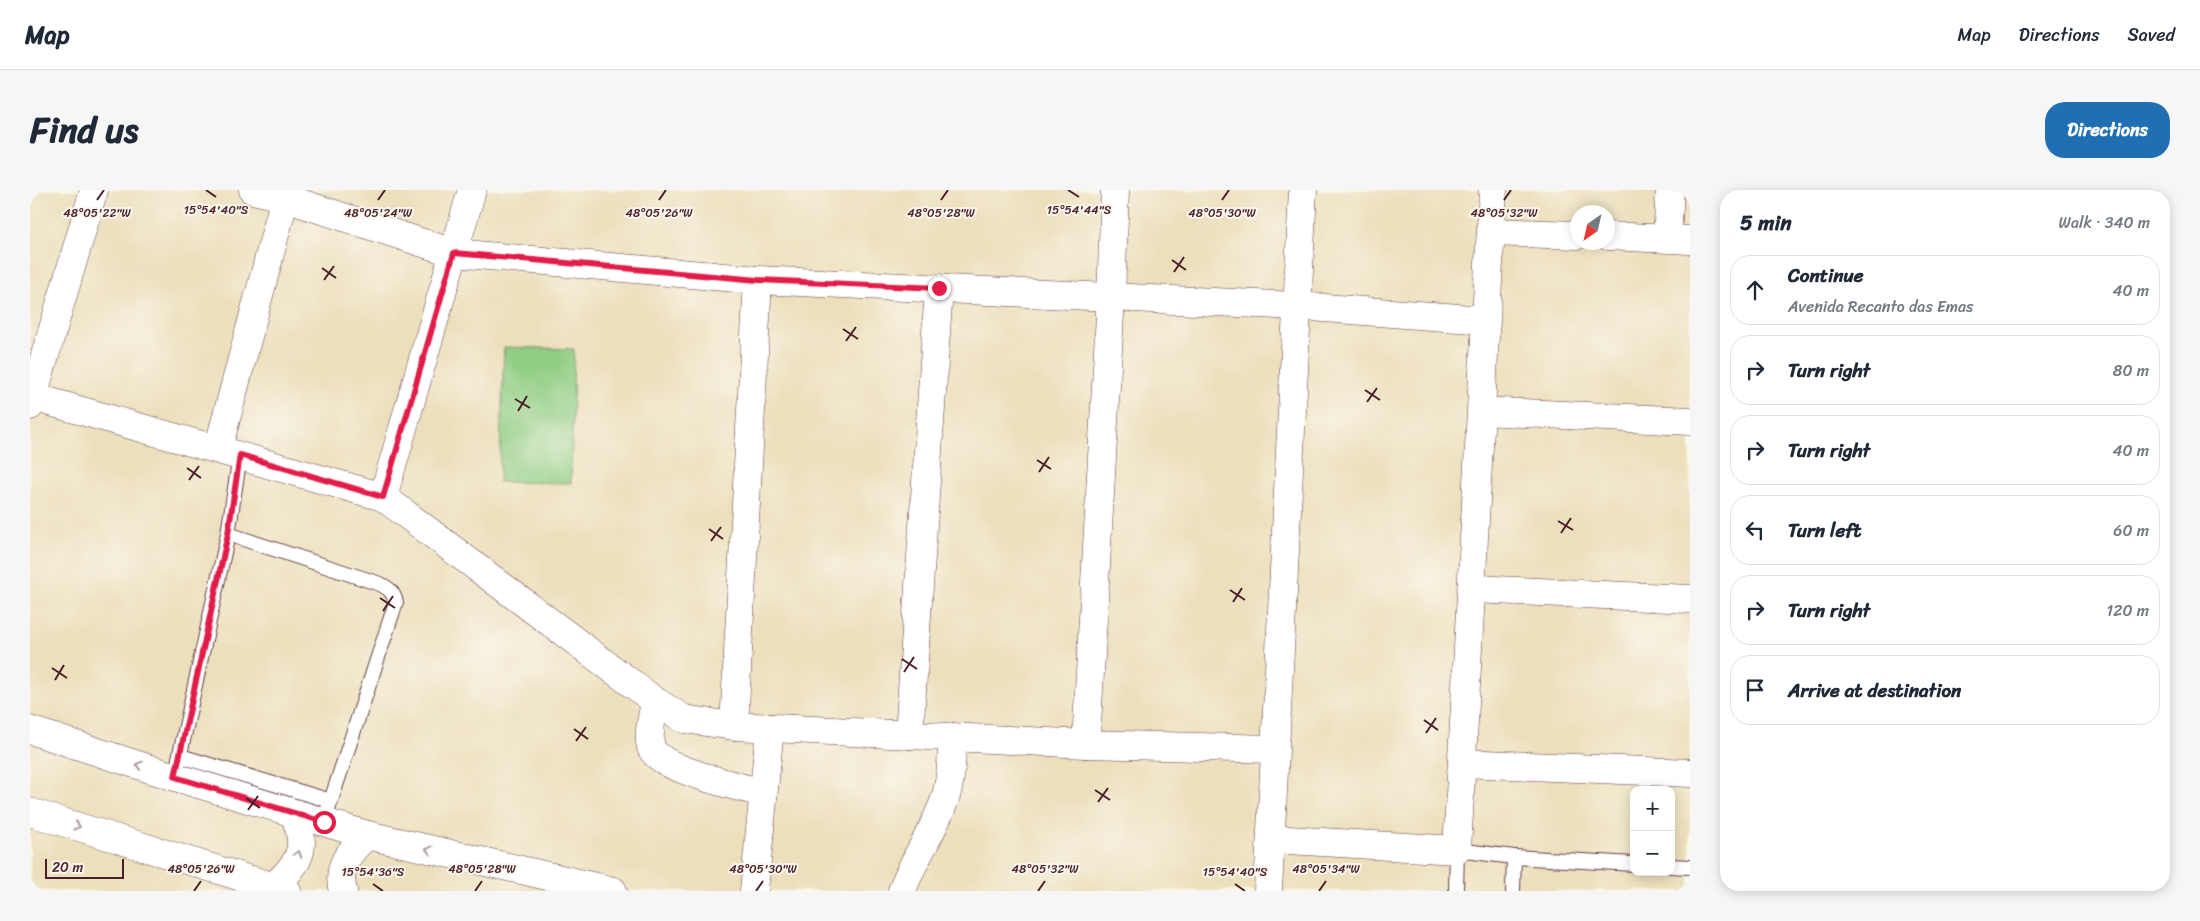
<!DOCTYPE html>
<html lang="en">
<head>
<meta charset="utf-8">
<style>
	:root { --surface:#fff; --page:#f6f6f7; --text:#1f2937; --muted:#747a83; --line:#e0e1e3; --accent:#1f6fb2 }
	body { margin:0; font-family:Sriracha,sans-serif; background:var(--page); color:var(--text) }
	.controls { position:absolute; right:15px; bottom:15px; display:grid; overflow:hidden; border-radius:10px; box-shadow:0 2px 12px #0003 }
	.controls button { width:45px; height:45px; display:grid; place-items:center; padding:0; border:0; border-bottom:1px solid var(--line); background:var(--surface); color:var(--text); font:25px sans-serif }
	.compass { position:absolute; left:1540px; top:15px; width:45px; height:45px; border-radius:50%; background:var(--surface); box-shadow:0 2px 12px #0003; rotate:214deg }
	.scale { position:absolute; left:15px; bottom:12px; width:79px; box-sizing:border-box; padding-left:5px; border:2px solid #4a1f2b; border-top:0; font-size:14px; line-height:18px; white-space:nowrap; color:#4a1f2b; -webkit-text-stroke:4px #fbf7ec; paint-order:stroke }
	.stop { position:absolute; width:15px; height:15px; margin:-11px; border:4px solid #e11d48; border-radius:50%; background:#fff }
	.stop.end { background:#e11d48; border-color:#fff; box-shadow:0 1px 5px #0008 }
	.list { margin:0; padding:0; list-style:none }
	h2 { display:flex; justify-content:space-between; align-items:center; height:65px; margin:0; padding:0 20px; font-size:21px }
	h2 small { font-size:16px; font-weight:400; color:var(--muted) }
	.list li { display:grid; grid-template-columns:32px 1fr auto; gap:15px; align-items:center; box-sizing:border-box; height:70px; margin:0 10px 10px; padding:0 10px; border:1px solid var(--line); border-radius:20px }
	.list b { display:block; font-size:19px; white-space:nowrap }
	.list p { margin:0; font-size:16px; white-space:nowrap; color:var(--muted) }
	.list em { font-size:16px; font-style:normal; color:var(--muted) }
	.icon { flex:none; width:28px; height:28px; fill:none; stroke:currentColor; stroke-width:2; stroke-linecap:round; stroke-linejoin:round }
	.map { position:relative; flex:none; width:1660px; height:701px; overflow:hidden; border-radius:20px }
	header { display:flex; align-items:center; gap:30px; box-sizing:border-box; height:70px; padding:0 25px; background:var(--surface); border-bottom:1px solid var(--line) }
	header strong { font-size:24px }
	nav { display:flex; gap:28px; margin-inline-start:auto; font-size:18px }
	.intro { display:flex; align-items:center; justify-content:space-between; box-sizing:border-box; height:120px; padding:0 30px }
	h1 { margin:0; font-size:35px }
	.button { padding:12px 22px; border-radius:20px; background:var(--accent); color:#fff; font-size:18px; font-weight:700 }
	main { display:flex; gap:30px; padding:0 30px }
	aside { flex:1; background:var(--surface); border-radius:20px; box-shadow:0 2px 12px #0003 }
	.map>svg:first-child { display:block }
	.green { fill:#90ce84; stroke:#6d7658 }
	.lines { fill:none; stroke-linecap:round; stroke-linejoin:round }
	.service-casing { stroke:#623c41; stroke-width:16 }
	.minor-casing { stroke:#623c41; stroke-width:29 }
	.secondary-casing { stroke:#623c41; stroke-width:29 }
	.service { stroke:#fff; stroke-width:14 }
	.minor { stroke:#fff; stroke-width:28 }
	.secondary { stroke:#fff; stroke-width:28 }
	.oneway { stroke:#ae9aa0 }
	.route { stroke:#e11d48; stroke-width:6 }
	.ticks { fill:none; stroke:#4a1f2b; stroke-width:2 }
	.ticks-label { font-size:12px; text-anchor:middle; fill:#4a1f2b; stroke:#fbf7ec; stroke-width:4; stroke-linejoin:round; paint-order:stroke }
</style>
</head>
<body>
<header>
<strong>Map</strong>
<nav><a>Map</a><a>Directions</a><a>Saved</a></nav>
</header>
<div class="intro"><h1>Find us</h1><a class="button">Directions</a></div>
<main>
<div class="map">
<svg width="1660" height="701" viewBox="0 0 1660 701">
	<rect width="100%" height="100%" fill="#fbf7ec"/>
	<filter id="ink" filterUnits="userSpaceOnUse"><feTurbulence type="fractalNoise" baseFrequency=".02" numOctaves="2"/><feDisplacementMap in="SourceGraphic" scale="10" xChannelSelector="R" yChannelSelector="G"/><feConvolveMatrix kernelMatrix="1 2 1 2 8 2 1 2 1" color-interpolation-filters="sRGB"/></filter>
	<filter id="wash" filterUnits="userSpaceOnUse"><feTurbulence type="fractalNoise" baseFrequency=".0096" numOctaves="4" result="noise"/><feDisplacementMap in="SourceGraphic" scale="20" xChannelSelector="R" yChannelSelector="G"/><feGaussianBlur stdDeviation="1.12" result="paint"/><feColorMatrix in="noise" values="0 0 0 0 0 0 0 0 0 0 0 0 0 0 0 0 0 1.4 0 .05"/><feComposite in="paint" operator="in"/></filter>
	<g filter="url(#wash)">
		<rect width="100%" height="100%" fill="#ecdfbc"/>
		<path class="green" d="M474,157L544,159L541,293L469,292Z"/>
	</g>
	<g filter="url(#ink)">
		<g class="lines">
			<defs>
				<g id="service">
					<path d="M198,344L350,394C359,398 363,402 366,412L294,632"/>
					<path d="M150,566L301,611"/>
					<path d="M145,587L198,344L210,265"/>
					<path d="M1641,676L1660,677"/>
					<path d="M1426,701L1427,660L1484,667"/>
					<path d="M1483,701L1484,667L1604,674"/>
				</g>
				<g id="minor">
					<path d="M223,0L255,8L424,63L728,90L1267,116L1455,130"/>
					<path d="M1461,42L1548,45"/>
					<path d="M1578,46L1660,50"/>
					<path d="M1637,48L1640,0"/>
					<path d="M3,207L353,307L625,511L654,529L704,536L1056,554L1244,559"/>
					<path d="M0,216L64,0"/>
					<path d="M1452,221L1660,231"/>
					<path d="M188,259L257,0"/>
					<path d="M353,307L442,0"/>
					<path d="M1443,399L1660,409"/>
					<path d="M625,511C623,525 617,544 621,557C627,579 711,597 733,603"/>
					<path d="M704,536L728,90"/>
					<path d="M879,545L909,98"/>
					<path d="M1056,554L1081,106L1085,0"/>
					<path d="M1432,573L1660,583"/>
					<path d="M1241,649L1427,660L1463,0"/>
					<path d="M724,701L740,538"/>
					<path d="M872,701C883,669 904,641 915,609C922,589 921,567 923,547"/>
					<path d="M1238,701L1273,0"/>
				</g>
				<g id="secondary">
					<path d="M0,540L145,587L337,645L583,701"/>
					<path d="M0,622L257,701"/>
					<path d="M243,697C270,672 279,659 264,624"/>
					<path d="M313,701C306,676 320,661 337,645"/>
				</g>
			</defs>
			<use href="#service" class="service-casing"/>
			<use href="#minor" class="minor-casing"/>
			<use href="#secondary" class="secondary-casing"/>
			<use href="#service" class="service"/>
			<use href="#minor" class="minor"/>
			<use href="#secondary" class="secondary"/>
		</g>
		<defs><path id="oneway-chevron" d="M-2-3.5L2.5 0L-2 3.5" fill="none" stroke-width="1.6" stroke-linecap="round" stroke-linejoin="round" transform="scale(1.25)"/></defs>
		<g class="oneway">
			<use href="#oneway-chevron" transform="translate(109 575) rotate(-162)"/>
			<use href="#oneway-chevron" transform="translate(47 636) rotate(17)"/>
			<use href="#oneway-chevron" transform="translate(399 660) rotate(-167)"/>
			<use href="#oneway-chevron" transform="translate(268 664) rotate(-70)"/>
		</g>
	</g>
	<g class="lines" filter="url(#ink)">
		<path class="route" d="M294,632L145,587L198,344L210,265L353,307L424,63L728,90L909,98"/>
	</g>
	<path class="ticks" d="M176,0L186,7M1038,0L1049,7M67,10L74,0M348,10L355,0M629,10L636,0M911,10L918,0M1192,10L1199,0M1474,10L1481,0M1142,70L1156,80M292,78L306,88M1144,82L1154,67M294,90L304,76M813,139L828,149M816,151L826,137M1335,200L1350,210M485,209L500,218M1337,212L1347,198M488,221L497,206M1007,270L1021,279M157,278L171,288M1009,282L1019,267M159,290L169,276M1528,331L1543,340M679,339L693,349M1531,343L1541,328M681,351L691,337M1200,400L1215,410M350,408L365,418M1203,412L1212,398M353,421L363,406M872,469L887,479M22,478L37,488M874,482L884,467M25,490L34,475M1394,530L1408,540M544,539L558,549M1396,543L1406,528M546,551L556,537M1065,600L1080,610M216,608L230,618M1068,612L1078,598M218,620L228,606M343,694L353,701M1205,694L1215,701M164,701L171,691M445,701L452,691M726,701L733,691M1008,701L1015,691M1289,701L1296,691"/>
	<g class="ticks-label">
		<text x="186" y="24">15°54'40"S</text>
		<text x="1049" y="24">15°54'44"S</text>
		<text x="1474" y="27">48°05'32"W</text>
		<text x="67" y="27">48°05'22"W</text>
		<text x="348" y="27">48°05'24"W</text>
		<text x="629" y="27">48°05'26"W</text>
		<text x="911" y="27">48°05'28"W</text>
		<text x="1192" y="27">48°05'30"W</text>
		<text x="171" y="683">48°05'26"W</text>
		<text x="452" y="683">48°05'28"W</text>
		<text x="733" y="683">48°05'30"W</text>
		<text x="1015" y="683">48°05'32"W</text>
		<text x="1296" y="683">48°05'34"W</text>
		<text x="343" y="686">15°54'36"S</text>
		<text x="1205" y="686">15°54'40"S</text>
	</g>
</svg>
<div class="controls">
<button>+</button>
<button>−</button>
</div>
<svg class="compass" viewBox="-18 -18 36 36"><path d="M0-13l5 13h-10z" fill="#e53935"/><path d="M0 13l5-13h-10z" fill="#747a83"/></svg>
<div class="scale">20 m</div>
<div class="stop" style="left:294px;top:632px"></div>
<div class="stop end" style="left:909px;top:98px"></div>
</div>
<aside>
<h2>5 min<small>Walk · 340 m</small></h2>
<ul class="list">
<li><svg class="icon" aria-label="ahead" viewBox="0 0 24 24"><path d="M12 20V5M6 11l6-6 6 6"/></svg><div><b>Continue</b><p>Avenida Recanto das Emas</p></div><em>40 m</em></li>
<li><svg class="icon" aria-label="right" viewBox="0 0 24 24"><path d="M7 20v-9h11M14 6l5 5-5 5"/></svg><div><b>Turn right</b></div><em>80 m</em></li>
<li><svg class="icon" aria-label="right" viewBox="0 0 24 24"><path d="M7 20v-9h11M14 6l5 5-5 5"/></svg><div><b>Turn right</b></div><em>40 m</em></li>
<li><svg class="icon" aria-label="left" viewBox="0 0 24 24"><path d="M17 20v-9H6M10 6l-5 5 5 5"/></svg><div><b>Turn left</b></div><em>60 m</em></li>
<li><svg class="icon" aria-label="right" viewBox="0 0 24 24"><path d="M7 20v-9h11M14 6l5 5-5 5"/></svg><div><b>Turn right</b></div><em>120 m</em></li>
<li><svg class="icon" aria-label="arrive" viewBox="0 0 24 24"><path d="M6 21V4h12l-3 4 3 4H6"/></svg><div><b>Arrive at destination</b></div></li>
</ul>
</aside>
</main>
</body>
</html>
